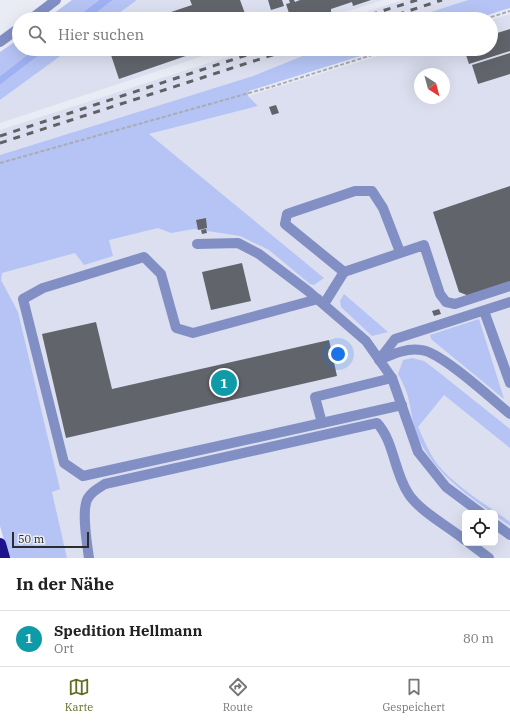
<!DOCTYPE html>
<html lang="de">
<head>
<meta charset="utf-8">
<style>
	:root { --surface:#fff; --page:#f6f6f6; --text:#222; --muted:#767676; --line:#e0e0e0; --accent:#5d7120 }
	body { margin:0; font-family:"IBM Plex Serif",serif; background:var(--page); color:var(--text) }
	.controls { position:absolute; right:12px; bottom:12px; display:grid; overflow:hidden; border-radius:6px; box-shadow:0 4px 16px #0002 }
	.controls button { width:36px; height:36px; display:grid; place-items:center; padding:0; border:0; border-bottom:1px solid var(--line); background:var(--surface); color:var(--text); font:20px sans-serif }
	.compass { position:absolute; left:414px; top:68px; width:36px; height:36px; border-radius:50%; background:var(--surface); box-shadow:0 4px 16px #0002; rotate:144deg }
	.scale { position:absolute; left:12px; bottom:10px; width:77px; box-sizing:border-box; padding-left:4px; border:2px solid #2b2c2f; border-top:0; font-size:11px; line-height:14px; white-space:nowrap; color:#2b2c2f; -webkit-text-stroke:3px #e9ecf4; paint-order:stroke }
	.you { position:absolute; left:338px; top:354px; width:14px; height:14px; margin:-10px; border:3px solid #fff; border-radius:50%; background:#1a73e8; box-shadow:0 0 0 6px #1a73e833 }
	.badge { display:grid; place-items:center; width:26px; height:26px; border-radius:50%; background:var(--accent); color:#fff; font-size:13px; font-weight:700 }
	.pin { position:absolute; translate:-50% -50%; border:2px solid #fff; box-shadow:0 1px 4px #0006 }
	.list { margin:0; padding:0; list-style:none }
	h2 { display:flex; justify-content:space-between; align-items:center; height:52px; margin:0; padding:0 16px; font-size:17px }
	h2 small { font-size:13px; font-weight:400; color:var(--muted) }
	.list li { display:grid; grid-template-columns:26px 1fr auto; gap:12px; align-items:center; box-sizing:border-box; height:56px; padding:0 16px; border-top:1px solid var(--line) }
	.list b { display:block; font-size:15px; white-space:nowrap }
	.list p { margin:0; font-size:13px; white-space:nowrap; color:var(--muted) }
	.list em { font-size:13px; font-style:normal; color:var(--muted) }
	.icon { flex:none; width:22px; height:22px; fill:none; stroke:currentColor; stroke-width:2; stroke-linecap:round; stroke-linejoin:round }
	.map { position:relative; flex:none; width:510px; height:558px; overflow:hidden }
	.search { position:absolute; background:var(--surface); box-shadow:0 4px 16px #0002; left:12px; right:12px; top:12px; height:44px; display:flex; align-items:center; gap:10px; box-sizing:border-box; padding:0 14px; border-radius:22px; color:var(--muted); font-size:15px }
	.sheet { height:108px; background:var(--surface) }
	nav { display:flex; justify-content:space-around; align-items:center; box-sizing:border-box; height:56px; border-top:1px solid var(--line); background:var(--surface); font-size:11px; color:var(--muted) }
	nav a { display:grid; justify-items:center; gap:2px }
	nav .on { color:var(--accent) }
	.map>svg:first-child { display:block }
	.built { fill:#dbdfef; fill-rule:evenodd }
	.green { fill:#b6c4f5 }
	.water { fill:#9fb1f3 }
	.building { fill:#61646b }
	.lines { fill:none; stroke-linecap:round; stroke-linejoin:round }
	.path { stroke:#aaacb3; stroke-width:2; stroke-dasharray:4 2; stroke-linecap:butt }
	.minor { stroke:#818fc5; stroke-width:10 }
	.highway { stroke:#1c138b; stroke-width:12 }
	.rail { stroke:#5f6165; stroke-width:3; stroke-dasharray:7 7; stroke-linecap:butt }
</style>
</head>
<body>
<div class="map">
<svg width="510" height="558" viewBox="0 0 510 558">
	<rect width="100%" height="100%" fill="#e9ecf4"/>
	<g class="built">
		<path d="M137,0H383L324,19H111Z"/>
		<path d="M403,0H468L409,19H344Z"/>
		<path d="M510,14V558H67L52,492L0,319V258L149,134L258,106L248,96L401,49H491V20ZM420,74H444V98H420ZM465,513H495V543H465Z"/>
		<path d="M70,49H224L0,123V100Z"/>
		<path d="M252,49H320L253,76L0,155V130Z"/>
	</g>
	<g class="green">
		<path d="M72,0H99L74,19H46Z"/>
		<path d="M113,0H137L111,19H88Z"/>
		<path d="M468,0H510V8L475,19H409Z"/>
		<path d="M19,39V49H35L0,76V52Z"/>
		<path d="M47,49H70L0,100V85Z"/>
		<path d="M320,49H383L249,91L248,96L258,106L149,134L324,278L314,285L310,284L269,250L240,236L194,229L171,233L158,228L109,240L113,256L84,265L75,253L2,273L1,280L18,312L60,489L52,492L67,558H9L0,526V155L253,76Z"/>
		<path d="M344,294L388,332L372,336L341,307L340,301Z"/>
		<path d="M479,319L504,399L431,339L430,335Z"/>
		<path d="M412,358L424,361L436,370L510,429V448L444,395L418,427C424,440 429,453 438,465C456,487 487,505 510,522V526C476,501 433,475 416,433C412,421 411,408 408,397C406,389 402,381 398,374L403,360Z"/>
	</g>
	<g class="water">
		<path d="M99,0H113L88,19H74Z"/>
		<path d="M35,49H47L0,85V76Z"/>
	</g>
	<g class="building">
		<path d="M190,0H240L247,19H150L192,5Z"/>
		<path d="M268,0H282L284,6L271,10Z"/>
		<path d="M289,0H294L295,2L300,0H371L353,6L352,2L331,9V12L324,14L323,12L302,19H291L286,4L290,3Z"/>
		<path d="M510,29V51L469,64L464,49H491V35Z"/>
		<path d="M109,49H206L119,79Z"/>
		<path d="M510,53V74L478,84L472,65Z"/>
		<path d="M276,105L279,113L272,115L269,107Z"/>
		<path d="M510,186V283L469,296L459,292L433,212Z"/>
		<path d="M206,218L207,228L198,230L196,220Z"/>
		<path d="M206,229L207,233L202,234L201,230Z"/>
		<path d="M242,263L251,301L211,310L202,272Z"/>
		<path d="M439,309L441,314L434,316L432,311Z"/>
		<path d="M96,322L112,389L329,340L337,376L66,438L42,334Z"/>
	</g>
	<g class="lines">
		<g class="path">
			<path d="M485,19L510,11"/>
			<path d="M0,163L274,86L391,49"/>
		</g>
		<g class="minor">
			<path d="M31,19L56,0"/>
			<path d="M0,42L19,28"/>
			<path d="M197,244L238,243L259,254L308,291L366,341L392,378L418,452L446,487L481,513"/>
			<path d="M344,272L285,224L287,214L355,191H372L383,208L400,252"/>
			<path d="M318,299L193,333L176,328L161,274L144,257L43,288L23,299L64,463L83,476L322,423"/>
			<path d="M510,302L395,339L379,360C393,354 406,348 421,350C440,351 493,400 510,414"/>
			<path d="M324,304L344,272L424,245L440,294L446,302L455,304L510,286"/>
			<path d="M484,311L510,383"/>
			<path d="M392,378L315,397L322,423L402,405"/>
			<path d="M495,524L510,535"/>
			<path d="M469,543L489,558"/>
			<path d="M89,558C87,544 81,509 88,498C92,491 99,488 105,484L377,423C394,441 394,472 408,493C418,510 449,527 465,540"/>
		</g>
		<path class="highway" d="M0,544L4,558"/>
		<g class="rail">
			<path d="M357,19L417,0"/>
			<path d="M384,19L442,0"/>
			<path d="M0,136L265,49"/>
			<path d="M0,143L291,49"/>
		</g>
	</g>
</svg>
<div class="controls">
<button><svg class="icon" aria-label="locate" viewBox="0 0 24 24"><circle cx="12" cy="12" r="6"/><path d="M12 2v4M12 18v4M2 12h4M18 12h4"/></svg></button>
</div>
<svg class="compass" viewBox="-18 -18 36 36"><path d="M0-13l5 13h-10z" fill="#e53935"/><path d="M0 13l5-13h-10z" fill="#767676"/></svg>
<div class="scale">50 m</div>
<div class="you"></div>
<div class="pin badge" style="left:224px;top:383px;background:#0f9aa8">1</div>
<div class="search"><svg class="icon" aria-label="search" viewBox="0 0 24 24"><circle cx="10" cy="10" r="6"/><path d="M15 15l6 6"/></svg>Hier suchen</div>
</div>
<section class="sheet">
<h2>In der Nähe<small></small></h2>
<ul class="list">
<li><span class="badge" style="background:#0f9aa8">1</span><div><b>Spedition Hellmann</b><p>Ort</p></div><em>80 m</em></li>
</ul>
</section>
<nav>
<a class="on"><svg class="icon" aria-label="map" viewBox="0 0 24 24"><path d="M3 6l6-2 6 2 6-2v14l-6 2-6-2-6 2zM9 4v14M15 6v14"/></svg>Karte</a>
<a><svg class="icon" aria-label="directions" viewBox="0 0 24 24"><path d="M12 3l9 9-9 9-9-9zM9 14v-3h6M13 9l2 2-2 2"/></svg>Route</a>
<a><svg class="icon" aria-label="saved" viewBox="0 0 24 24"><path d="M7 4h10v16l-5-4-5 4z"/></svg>Gespeichert</a>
</nav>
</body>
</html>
